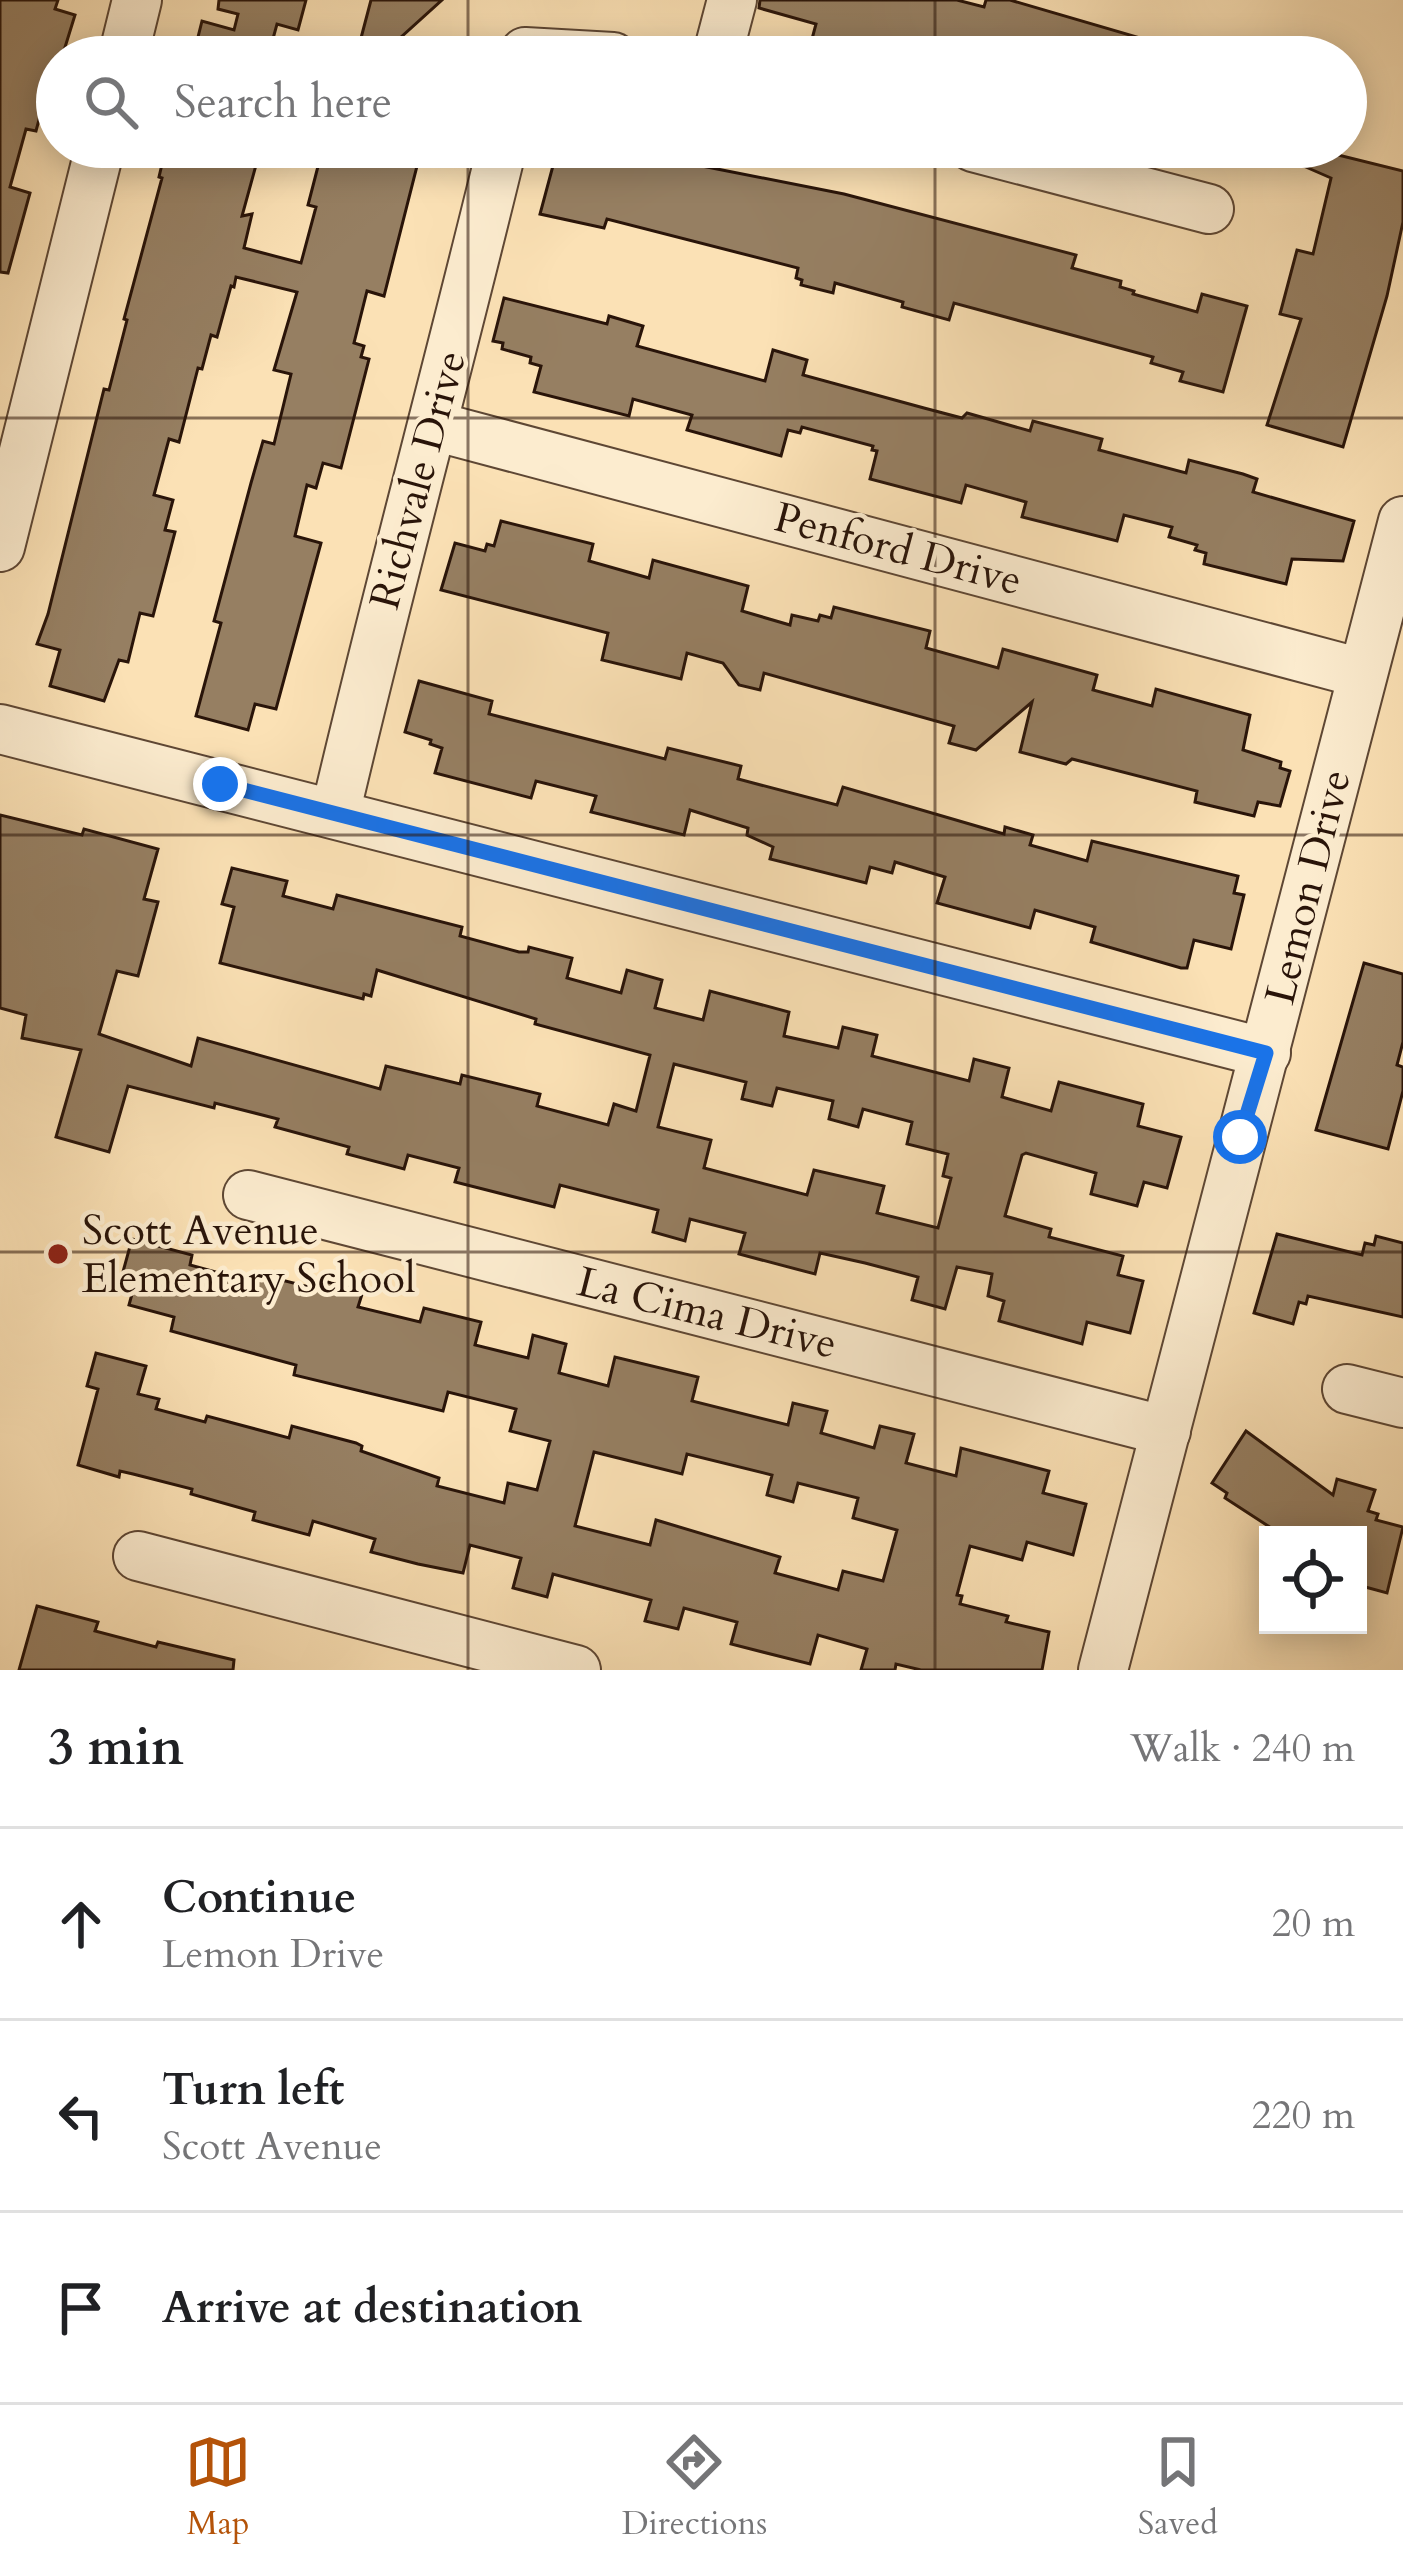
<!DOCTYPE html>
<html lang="en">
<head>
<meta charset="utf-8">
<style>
	:root { --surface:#fff; --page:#f6f6f6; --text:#202124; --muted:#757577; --line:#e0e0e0; --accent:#b45309 }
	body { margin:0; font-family:Cardo,serif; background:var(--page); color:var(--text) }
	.controls { position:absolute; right:36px; bottom:36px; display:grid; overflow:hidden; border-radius:0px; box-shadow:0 6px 30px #0003 }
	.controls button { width:108px; height:108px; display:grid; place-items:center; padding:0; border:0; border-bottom:3px solid var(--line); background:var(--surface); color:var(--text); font:60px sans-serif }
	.stop { position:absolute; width:36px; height:36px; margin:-27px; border:9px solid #1a73e8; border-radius:50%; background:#fff }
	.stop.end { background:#1a73e8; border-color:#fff; box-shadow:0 3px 12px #0008 }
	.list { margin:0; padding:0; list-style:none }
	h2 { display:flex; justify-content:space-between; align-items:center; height:156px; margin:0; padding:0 48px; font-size:51px }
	h2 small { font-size:39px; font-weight:400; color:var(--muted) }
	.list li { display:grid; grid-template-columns:78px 1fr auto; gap:36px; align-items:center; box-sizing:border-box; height:192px; padding:0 48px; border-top:3px solid var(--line) }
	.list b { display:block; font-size:45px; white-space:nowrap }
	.list p { margin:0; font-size:39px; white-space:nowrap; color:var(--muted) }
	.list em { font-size:39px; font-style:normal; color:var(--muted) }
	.icon { flex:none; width:66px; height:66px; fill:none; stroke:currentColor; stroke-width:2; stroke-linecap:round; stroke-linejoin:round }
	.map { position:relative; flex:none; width:1403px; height:1670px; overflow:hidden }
	.search { position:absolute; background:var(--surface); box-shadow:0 6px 30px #0003; left:36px; right:36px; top:36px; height:132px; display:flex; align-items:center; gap:30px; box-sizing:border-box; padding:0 42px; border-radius:66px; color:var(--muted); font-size:45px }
	.sheet { height:732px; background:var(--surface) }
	nav { display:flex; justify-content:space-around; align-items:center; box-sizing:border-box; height:168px; border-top:3px solid var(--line); background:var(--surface); font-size:33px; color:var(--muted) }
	nav a { display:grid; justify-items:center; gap:6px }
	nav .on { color:var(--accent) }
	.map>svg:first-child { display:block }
	.building { fill:#967f62; stroke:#291409; stroke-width:3; fill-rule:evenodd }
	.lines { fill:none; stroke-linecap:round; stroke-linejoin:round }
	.minor-casing { stroke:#5e4734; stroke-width:52 }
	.minor { stroke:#fceccf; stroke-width:48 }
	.route { stroke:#1a73e8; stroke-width:15 }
	.grid { fill:none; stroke:#291409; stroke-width:3; stroke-opacity:0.55 }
	.poi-dot { fill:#8f2418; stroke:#fceccf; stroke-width:4.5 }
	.labels { text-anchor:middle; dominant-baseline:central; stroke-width:9; stroke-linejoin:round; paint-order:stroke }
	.street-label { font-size:42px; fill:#291409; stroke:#fceccf }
	.poi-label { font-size:42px; fill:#291409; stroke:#fceccf; text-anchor:start }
</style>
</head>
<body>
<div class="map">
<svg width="1403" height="1670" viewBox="0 0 1403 1670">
	<rect width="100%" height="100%" fill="#fbe1b5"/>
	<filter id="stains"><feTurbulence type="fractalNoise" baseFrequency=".00167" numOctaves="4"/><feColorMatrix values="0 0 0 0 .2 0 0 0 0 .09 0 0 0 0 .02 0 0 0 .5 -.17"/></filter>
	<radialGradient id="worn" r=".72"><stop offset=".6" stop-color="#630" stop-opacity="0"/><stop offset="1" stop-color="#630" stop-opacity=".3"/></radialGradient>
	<g class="building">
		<path d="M0,0H58L55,9L75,15L62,57H57L56,82L49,102L44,101L36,131L26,129L10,187L30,193L8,273L0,272Z"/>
		<path d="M219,0H306L298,30L277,24L268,57H193L202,21L234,30L238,14L218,9Z"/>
		<path d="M371,0H442L379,57H356Z"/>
		<path d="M760,0H957L984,7L986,0H1010L1178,49L1177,57H880L812,39L816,24L759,8Z"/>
		<path d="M166,147H261L242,216L252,214L244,248L301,263L316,207L308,205L323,147H344L417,166L384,296L367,291L354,343L364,346L361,357L369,359L341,468L323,463L316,488L307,485L295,536L321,543L276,709L255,704L248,730L196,716L221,623L214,621L251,483L263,441L274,444L291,374L274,370L297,292L236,277L234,287L231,286L217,337L211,335L202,369L198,368L179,442L169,439L154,495L173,500L165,530L175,532L153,616L140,613L128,662L119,660L104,701L50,686L60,650L37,644L48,614L104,389L109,390L127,320L124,319L162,178L159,177Z"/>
		<path d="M558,147H662L694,156L692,160L702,166L844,194L1076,255L1072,268L1121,281L1120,287L1134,291L1133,294L1197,312L1202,294L1247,306L1223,392L1180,381L1183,372L1151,363L1153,357L954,303L949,320L902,307L903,302L835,283L833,293L801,285L802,280L796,278L798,268L607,219L604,228L540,214Z"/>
		<path d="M1278,147H1306L1403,171V222L1387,296L1343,447L1267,425L1301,319L1280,314L1297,250L1313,254L1331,178L1276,154Z"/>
		<path d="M504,298L607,324L609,316L643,326L637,346L765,381L773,350L807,360L803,375L924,408L962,418L967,413L1030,431L1033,421L1102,439L1099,450L1186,473L1189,460L1243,474L1257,479L1253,492L1354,521L1343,561L1292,559L1286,584L1204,564L1206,553L1195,550L1197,545L1169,537L1172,527L1124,515L1117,541L1022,517L1026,502L966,485L961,503L870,479L877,451L872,450L873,446L802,427L800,433L788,430L781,456L687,430L692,415L633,399L629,416L534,392L541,366L530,363L531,357L502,349L503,343L493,341Z"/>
		<path d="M501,521L593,544L589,561L649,578L653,560L748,586L742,611L790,625L792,615L818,621L820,615L831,618L834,607L930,631L926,648L998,668L1003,649L1097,675L1093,690L1152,706L1156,689L1250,715L1243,750L1281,762L1280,768L1290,771L1280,806L1258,802L1254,816L1195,802L1197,791L1072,759L1066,764L1020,752L1032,702L976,750L949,743L954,726L764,673L760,690L739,685L723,663L687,653L681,679L602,660L608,633L441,590L455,543L485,551L487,544L494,546Z"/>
		<path d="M419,681L492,701L489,714L665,759L668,748L741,766L738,779L837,805L843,787L1004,834L1005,827L1033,835L1030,845L1087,861L1092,841L1238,876L1234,893L1244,895L1231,949L1194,940L1187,968H1181L1091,942L1095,927L1035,910L1030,928L937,903L945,877L895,862L892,873L870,867L866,883L770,859L773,847L747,835L748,828L690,810L684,835L591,812L596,796L536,781L531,798L435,773L442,748L430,744L431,740L405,732Z"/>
		<path d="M0,815L82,835L84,829L158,849L144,899L158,902L138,976L117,971L99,1034L191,1066L198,1038L380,1089L386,1066L460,1084L462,1075L540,1094L537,1106L608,1125L614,1104L636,1111L650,1055L535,1024L536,1019L377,970L371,996L364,994L363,999L220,963L234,907L222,904L232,868L287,881L283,896L333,909L337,895L462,927L460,936L519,952H528L529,947L572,958L567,978L621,993L627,970L662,980L655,1008L703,1020L710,991L789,1012L784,1036L838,1048L843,1027L877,1035L872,1056L969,1081L974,1059L1009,1068L1002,1097L1051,1111L1059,1082L1143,1104L1138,1126L1181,1137L1167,1188L1144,1182L1137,1206L1091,1194L1096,1173L1026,1153L1022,1155L1005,1216L1051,1229L1049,1237L1123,1256L1118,1275L1143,1281L1130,1333L1087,1322L1082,1344L999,1321L1004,1301L988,1296L992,1274L957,1267L945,1309L912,1300L918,1277L865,1263L820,1253L815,1274L739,1254L745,1233L690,1219L685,1241L653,1232L658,1210L560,1185L554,1207L455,1182L459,1168L408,1155L404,1169L347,1154L349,1147L275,1127L278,1119L215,1103L214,1108L128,1086L109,1152L56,1137L81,1050L22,1038L26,1015L0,1008ZM674,1064L746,1082L742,1099L772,1106L777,1088L833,1101L829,1119L858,1127L863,1109L912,1122L907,1144L948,1154L943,1176L951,1178L938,1228L877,1213L884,1186L814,1170L807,1195L704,1168L711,1140L658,1127Z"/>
		<path d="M1364,963L1403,974V1042L1397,1065L1403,1067V1091L1388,1149L1316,1130Z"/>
		<path d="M1277,1234L1362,1255L1365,1243L1374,1245L1376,1236L1403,1243V1317L1308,1296L1306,1304L1299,1302L1293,1324L1254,1313Z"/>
		<path d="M132,1239L192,1255L190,1265L245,1280L246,1276L257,1279L258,1274L313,1288L316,1279L363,1291L358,1307L420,1322L424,1308L481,1322L475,1345L528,1358L533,1335L566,1344L559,1373L608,1386L615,1357L698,1377L692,1401L788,1425L793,1403L827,1411L821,1433L874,1448L880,1426L914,1434L906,1463L956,1476L961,1448L1049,1471L1043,1493L1086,1504L1073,1555L1027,1542L1022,1560L970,1546L957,1595L962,1596L960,1604L1008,1616L1006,1622L1049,1632L1042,1670H921L896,1664L895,1670H861L867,1649L818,1635L810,1664L731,1644L737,1622L684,1608L678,1629L645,1621L651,1600L553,1574L547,1597L513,1588L521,1558L470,1545L463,1573L418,1564L371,1552L375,1539L313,1521L309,1535L253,1520L255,1512L191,1494L192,1489L133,1474L120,1471L119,1477L78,1465L98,1389L87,1386L96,1353L146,1366L138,1394L159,1399L156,1409L205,1422L207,1416L289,1438L292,1426L356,1443L362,1446L361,1451L439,1478L437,1486L504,1503L508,1483L537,1490L550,1441L510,1431L516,1409L448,1392L443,1411L294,1375L296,1365L171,1331L174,1317L129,1305L135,1283L121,1279ZM594,1452L682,1474L687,1454L772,1475L767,1495L793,1502L798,1483L858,1498L853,1518L897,1530L883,1581L843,1571L838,1590L775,1573L780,1557L656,1520L650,1545L575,1526Z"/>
		<path d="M1246,1431L1333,1495L1337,1479L1375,1490L1368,1511L1378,1514L1376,1520L1403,1527L1387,1593L1358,1585V1535H1282L1225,1498L1227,1493L1212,1483Z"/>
		<path d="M37,1606L98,1622L95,1631L156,1647L158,1642L234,1660L233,1670H19Z"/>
	</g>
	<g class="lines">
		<defs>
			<g id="minor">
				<path d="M123,57L137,0"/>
				<path d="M524,57L525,52L613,57"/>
				<path d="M717,57L732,0"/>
				<path d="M973,147L1209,209"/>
				<path d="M434,426L1361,673"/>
				<path d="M0,547L100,147"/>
				<path d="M0,729L1266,1053"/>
				<path d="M335,814C387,591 448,370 502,147"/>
				<path d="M248,1195L1166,1431"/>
				<path d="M1347,1389L1403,1403"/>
				<path d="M138,1556L576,1670"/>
				<path d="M1103,1670L1403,521"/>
			</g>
		</defs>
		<use href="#minor" class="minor-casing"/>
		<use href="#minor" class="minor"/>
	</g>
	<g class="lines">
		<path class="route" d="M220,784L1266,1053L1240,1137"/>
	</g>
	<path class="grid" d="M468,0V57M935,0V57M468,147V1670M935,147V1670M0,418H1403M0,835H1403M0,1252H1403"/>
	<circle class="poi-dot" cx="58" cy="1254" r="12"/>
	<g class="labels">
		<g class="street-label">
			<text transform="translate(418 480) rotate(-75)">Richvale Drive</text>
			<text transform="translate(898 549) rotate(15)">Penford Drive</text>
			<text transform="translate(1308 887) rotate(-76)">Lemon Drive</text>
			<text transform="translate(707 1313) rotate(14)">La Cima Drive</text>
		</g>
		<g class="poi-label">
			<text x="82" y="1230">Scott Avenue<tspan x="82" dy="48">Elementary School</tspan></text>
		</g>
	</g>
	<rect width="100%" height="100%" filter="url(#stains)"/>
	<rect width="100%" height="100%" fill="url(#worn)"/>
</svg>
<div class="controls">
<button><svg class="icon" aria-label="locate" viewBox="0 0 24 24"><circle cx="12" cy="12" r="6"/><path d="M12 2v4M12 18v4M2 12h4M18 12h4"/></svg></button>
</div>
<div class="stop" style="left:1240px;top:1137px"></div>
<div class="stop end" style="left:220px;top:784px"></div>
<div class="search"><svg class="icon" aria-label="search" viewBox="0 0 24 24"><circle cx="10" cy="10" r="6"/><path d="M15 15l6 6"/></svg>Search here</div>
</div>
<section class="sheet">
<h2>3 min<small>Walk · 240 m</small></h2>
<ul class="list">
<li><svg class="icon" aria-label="ahead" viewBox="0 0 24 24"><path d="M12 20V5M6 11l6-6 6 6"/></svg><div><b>Continue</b><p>Lemon Drive</p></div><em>20 m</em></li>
<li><svg class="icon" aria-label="left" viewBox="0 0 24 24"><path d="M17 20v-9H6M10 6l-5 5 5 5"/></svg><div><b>Turn left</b><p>Scott Avenue</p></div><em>220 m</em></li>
<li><svg class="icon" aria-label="arrive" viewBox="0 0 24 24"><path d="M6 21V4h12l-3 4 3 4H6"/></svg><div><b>Arrive at destination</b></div></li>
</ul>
</section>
<nav>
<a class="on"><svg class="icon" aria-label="map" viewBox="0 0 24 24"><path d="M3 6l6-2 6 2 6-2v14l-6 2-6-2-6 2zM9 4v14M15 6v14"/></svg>Map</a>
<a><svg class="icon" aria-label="directions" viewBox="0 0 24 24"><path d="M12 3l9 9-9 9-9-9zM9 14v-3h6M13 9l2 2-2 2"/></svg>Directions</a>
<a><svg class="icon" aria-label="saved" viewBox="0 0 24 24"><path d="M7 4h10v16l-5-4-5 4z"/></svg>Saved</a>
</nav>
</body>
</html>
